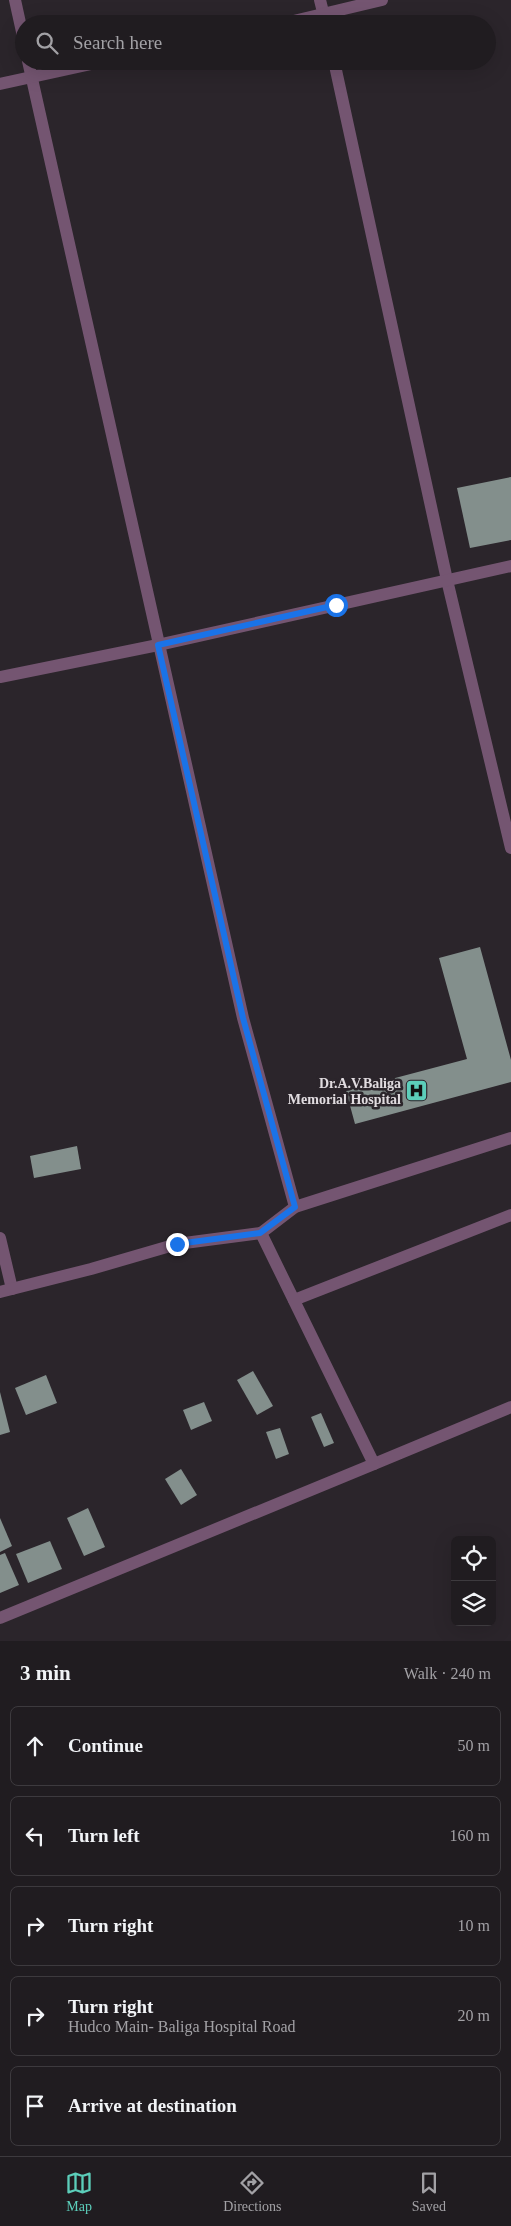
<!DOCTYPE html>
<html lang="en">
<head>
<meta charset="utf-8">
<style>
	:root { --surface:#201c20; --page:#282529; --text:#f1f3f6; --muted:#a2a1a5; --line:#3d3a3e; --accent:#5cceba }
	body { margin:0; font-family:"Times New Roman",serif; background:var(--page); color:var(--text) }
	.controls { position:absolute; right:15px; bottom:15px; display:grid; overflow:hidden; border-radius:8px; box-shadow:0 5px 20px #0002 }
	.controls button { width:45px; height:45px; display:grid; place-items:center; padding:0; border:0; border-bottom:1px solid var(--line); background:var(--surface); color:var(--text); font:25px sans-serif }
	.stop { position:absolute; width:15px; height:15px; margin:-11px; border:4px solid #1a73e8; border-radius:50%; background:#fff }
	.stop.end { background:#1a73e8; border-color:#fff; box-shadow:0 1px 5px #0008 }
	.list { margin:0; padding:0; list-style:none }
	h2 { display:flex; justify-content:space-between; align-items:center; height:65px; margin:0; padding:0 20px; font-size:21px }
	h2 small { font-size:16px; font-weight:400; color:var(--muted) }
	.list li { display:grid; grid-template-columns:32px 1fr auto; gap:15px; align-items:center; box-sizing:border-box; height:80px; margin:0 10px 10px; padding:0 10px; border:1px solid var(--line); border-radius:8px }
	.list b { display:block; font-size:19px; white-space:nowrap }
	.list p { margin:0; font-size:16px; white-space:nowrap; color:var(--muted) }
	.list em { font-size:16px; font-style:normal; color:var(--muted) }
	.icon { flex:none; width:28px; height:28px; fill:none; stroke:currentColor; stroke-width:2; stroke-linecap:round; stroke-linejoin:round }
	.map { position:relative; flex:none; width:511px; height:1641px; overflow:hidden }
	.search { position:absolute; background:var(--surface); box-shadow:0 5px 20px #0002; left:15px; right:15px; top:15px; height:55px; display:flex; align-items:center; gap:12px; box-sizing:border-box; padding:0 18px; border-radius:28px; color:var(--muted); font-size:19px }
	.sheet { height:515px; background:var(--surface) }
	nav { display:flex; justify-content:space-around; align-items:center; box-sizing:border-box; height:70px; border-top:1px solid var(--line); background:var(--surface); font-size:14px; color:var(--muted) }
	nav a { display:grid; justify-items:center; gap:2px }
	nav .on { color:var(--accent) }
	.map>svg:first-child { display:block }
	.building { fill:#838f8c }
	.lines { fill:none; stroke-linecap:round; stroke-linejoin:round }
	.minor { stroke:#745571; stroke-width:12 }
	.route { stroke:#1a73e8; stroke-width:6 }
	.labels { text-anchor:middle; dominant-baseline:central; stroke-width:5; stroke-linejoin:round; paint-order:stroke }
	.poi-label { font-size:14px; font-weight:bold; fill:#e1dce0; stroke:#2b252b; text-anchor:end }
</style>
</head>
<body>
<div class="map">
<svg width="511" height="1641" viewBox="0 0 511 1641">
	<rect width="100%" height="100%" fill="#2b252b"/>
	<g class="building">
		<path d="M511,477V540L470,548L457,488Z"/>
		<path d="M480,947L511,1060V1082L355,1124L346,1091L467,1059L439,958Z"/>
		<path d="M77,1146L81,1169L34,1178L30,1156Z"/>
		<path d="M253,1371L273,1406L257,1415L237,1380Z"/>
		<path d="M46,1375L57,1403L26,1415L15,1388Z"/>
		<path d="M0,1392L10,1432L0,1435Z"/>
		<path d="M204,1402L212,1421L191,1430L183,1410Z"/>
		<path d="M321,1413L334,1443L324,1447L311,1417Z"/>
		<path d="M280,1428L289,1454L276,1459L266,1432Z"/>
		<path d="M181,1469L197,1495L181,1505L165,1479Z"/>
		<path d="M88,1508L105,1547L84,1556L67,1518Z"/>
		<path d="M0,1518L12,1546L0,1552Z"/>
		<path d="M50,1541L62,1569L28,1583L16,1554Z"/>
		<path d="M5,1553L19,1585L0,1593V1555Z"/>
	</g>
	<g class="lines">
		<g class="minor">
			<path d="M15,0L24,41"/>
			<path d="M320,0L326,24"/>
			<path d="M281,24L382,0"/>
			<path d="M28,61L243,1018L295,1207"/>
			<path d="M334,61L447,580L511,848"/>
			<path d="M0,84L105,61"/>
			<path d="M0,677L158,645L511,566"/>
			<path d="M0,1238L12,1289"/>
			<path d="M0,1292L91,1269L177,1244L261,1233"/>
			<path d="M294,1300L511,1215"/>
			<path d="M374,1464L511,1407"/>
			<path d="M0,1618L374,1464L261,1233L295,1207L511,1138"/>
		</g>
	</g>
	<g class="lines">
		<path class="route" d="M177,1244L260,1233L295,1207L243,1018L158,645L336,605"/>
	</g>
	<defs>
		<symbol id="hospital-square" viewBox="-11 -11 22 22"><rect x="-9" y="-9" width="18" height="18" rx="4" fill="#5cceba" stroke="#2b252b"/><path d="M-5-5h3v3.5h4V-5h3V5h-3V1.5h-4V5h-3Z" fill="#111"/></symbol>
	</defs>
	<g fill-rule="evenodd">
		<use href="#hospital-square" x="404" y="1078" width="25" height="25"/>
	</g>
	<g class="labels">
		<g class="poi-label">
			<text x="401" y="1083">Dr.A.V.Baliga<tspan x="401" dy="16">Memorial Hospital</tspan></text>
		</g>
	</g>
</svg>
<div class="controls">
<button><svg class="icon" aria-label="locate" viewBox="0 0 24 24"><circle cx="12" cy="12" r="6"/><path d="M12 2v4M12 18v4M2 12h4M18 12h4"/></svg></button>
<button><svg class="icon" aria-label="layers" viewBox="0 0 24 24"><path d="M12 4l9 5-9 5-9-5zM3 14l9 5 9-5"/></svg></button>
</div>
<div class="stop" style="left:336px;top:605px"></div>
<div class="stop end" style="left:177px;top:1244px"></div>
<div class="search"><svg class="icon" aria-label="search" viewBox="0 0 24 24"><circle cx="10" cy="10" r="6"/><path d="M15 15l6 6"/></svg>Search here</div>
</div>
<section class="sheet">
<h2>3 min<small>Walk · 240 m</small></h2>
<ul class="list">
<li><svg class="icon" aria-label="ahead" viewBox="0 0 24 24"><path d="M12 20V5M6 11l6-6 6 6"/></svg><div><b>Continue</b></div><em>50 m</em></li>
<li><svg class="icon" aria-label="left" viewBox="0 0 24 24"><path d="M17 20v-9H6M10 6l-5 5 5 5"/></svg><div><b>Turn left</b></div><em>160 m</em></li>
<li><svg class="icon" aria-label="right" viewBox="0 0 24 24"><path d="M7 20v-9h11M14 6l5 5-5 5"/></svg><div><b>Turn right</b></div><em>10 m</em></li>
<li><svg class="icon" aria-label="right" viewBox="0 0 24 24"><path d="M7 20v-9h11M14 6l5 5-5 5"/></svg><div><b>Turn right</b><p>Hudco Main- Baliga Hospital Road</p></div><em>20 m</em></li>
<li><svg class="icon" aria-label="arrive" viewBox="0 0 24 24"><path d="M6 21V4h12l-3 4 3 4H6"/></svg><div><b>Arrive at destination</b></div></li>
</ul>
</section>
<nav>
<a class="on"><svg class="icon" aria-label="map" viewBox="0 0 24 24"><path d="M3 6l6-2 6 2 6-2v14l-6 2-6-2-6 2zM9 4v14M15 6v14"/></svg>Map</a>
<a><svg class="icon" aria-label="directions" viewBox="0 0 24 24"><path d="M12 3l9 9-9 9-9-9zM9 14v-3h6M13 9l2 2-2 2"/></svg>Directions</a>
<a><svg class="icon" aria-label="saved" viewBox="0 0 24 24"><path d="M7 4h10v16l-5-4-5 4z"/></svg>Saved</a>
</nav>
</body>
</html>
